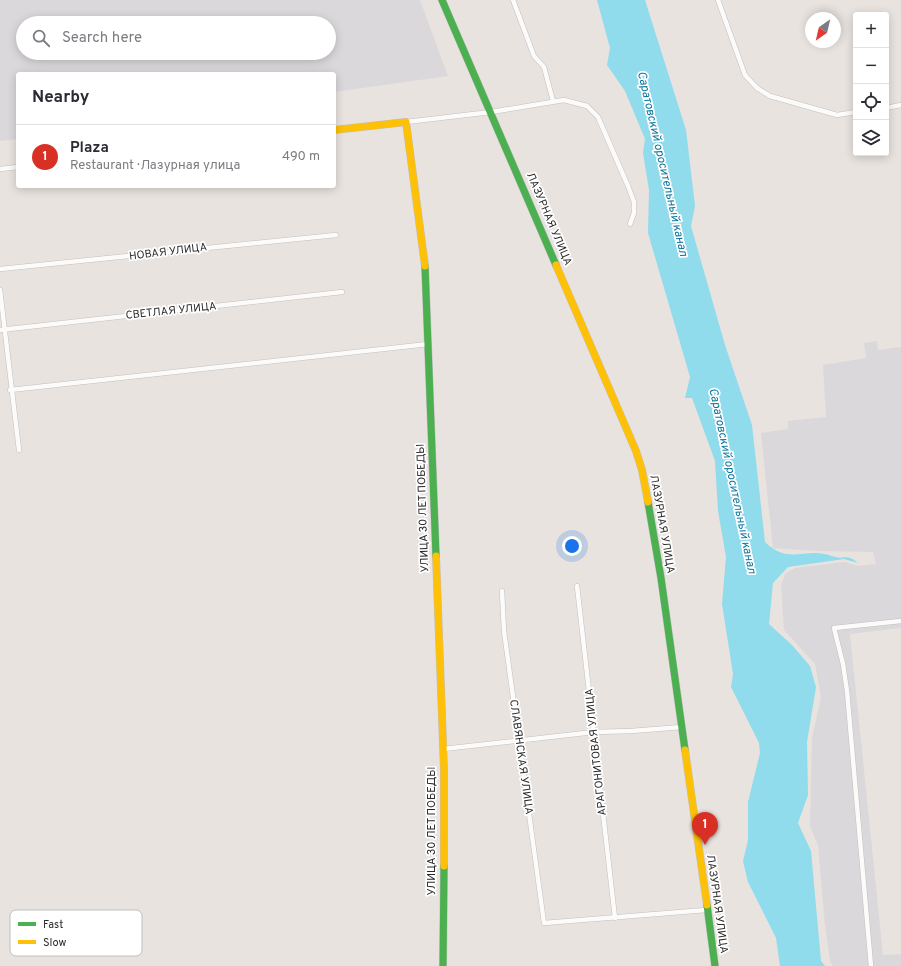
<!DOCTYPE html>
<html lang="en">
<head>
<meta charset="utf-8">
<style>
	:root { --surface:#fff; --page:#f7f7f7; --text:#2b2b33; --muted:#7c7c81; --line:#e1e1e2; --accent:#d93025 }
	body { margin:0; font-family:Overpass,sans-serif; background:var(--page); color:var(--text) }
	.controls { position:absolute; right:12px; top:12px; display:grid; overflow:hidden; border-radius:4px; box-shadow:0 2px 10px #0003 }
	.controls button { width:36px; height:36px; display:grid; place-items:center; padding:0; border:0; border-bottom:1px solid var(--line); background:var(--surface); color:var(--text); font:20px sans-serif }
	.compass { position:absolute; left:805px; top:12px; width:36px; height:36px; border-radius:50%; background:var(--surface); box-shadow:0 2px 10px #0003; rotate:214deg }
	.you { position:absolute; left:572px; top:546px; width:14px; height:14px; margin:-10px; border:3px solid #fff; border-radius:50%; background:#1a73e8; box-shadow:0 0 0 6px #1a73e833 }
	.badge { display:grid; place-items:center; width:26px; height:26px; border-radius:50%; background:var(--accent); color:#fff; font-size:13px; font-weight:700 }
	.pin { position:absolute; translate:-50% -33px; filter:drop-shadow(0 1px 2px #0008) }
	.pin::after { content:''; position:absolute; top:21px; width:14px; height:12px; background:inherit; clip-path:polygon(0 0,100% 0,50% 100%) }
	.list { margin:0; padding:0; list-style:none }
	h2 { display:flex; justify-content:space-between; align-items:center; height:52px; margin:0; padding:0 16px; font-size:17px }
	h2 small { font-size:13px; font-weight:400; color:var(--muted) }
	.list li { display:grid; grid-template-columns:26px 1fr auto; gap:12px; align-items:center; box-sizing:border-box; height:64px; padding:0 16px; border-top:1px solid var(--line) }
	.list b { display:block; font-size:15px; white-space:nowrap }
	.list p { margin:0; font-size:13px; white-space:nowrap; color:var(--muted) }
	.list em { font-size:13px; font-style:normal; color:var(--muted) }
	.icon { flex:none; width:22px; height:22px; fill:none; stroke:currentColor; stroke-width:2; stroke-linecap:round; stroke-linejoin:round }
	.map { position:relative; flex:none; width:901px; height:966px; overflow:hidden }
	.search { position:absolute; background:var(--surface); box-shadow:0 2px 10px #0003; left:16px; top:16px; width:320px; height:44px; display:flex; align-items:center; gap:10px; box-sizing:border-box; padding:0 14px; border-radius:22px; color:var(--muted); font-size:15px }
	.panel { position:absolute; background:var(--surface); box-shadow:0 2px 10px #0003; left:16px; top:72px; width:320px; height:116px; border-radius:4px }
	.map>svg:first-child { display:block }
	.industrial { fill:#dbd8db; fill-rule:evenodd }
	.water { fill:#90dbec }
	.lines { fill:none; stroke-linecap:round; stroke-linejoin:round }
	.street-casing { stroke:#c1c0c1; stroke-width:5.5 }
	.fast-casing { stroke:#c1c0c1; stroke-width:8 }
	.slow-casing { stroke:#c1c0c1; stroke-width:8 }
	.street { stroke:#fcfbfa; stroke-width:4.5 }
	.fast { stroke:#4caf50; stroke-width:7 }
	.slow { stroke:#ffc107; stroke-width:7 }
	.labels { text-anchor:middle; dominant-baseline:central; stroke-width:3.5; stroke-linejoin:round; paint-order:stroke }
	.street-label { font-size:11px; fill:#292929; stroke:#fff }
	.water-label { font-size:12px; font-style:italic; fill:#0a759c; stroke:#fff }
	.key { fill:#fff; stroke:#bfbfbf; stroke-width:1 }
	.key-label { font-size:11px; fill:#292929 }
</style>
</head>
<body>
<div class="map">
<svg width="901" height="966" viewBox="0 0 901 966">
	<rect width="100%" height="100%" fill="#e8e3df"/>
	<g class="industrial">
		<path d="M0,0H420L448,76L334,92V74H18V139L0,141ZM23,23H329V53H23Z"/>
		<path d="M877,341L878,350L901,347V628L850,634L883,955L901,954V966H833L830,961L825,926L818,845L810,826L812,738L821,697L815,664L784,630L781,585L785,574L795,568L844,562L859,566L876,564L873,552L816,551L773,548L761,433L788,429V421L826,417L823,365L866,358L864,343Z"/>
	</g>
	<path class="water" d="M597,0H645L686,130L695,206L691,226L725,345L752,425L765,542C790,566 805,546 832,556C844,561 845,552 858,563L844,559L788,567L773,583L769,624L792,645L810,666L816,687L807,742L808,795L798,823L811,851L821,961L825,966H780L776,938L748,882L743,861L748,840V802L760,753L759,743L731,687L733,674L722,604L726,557L718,511L715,461L692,398H685L690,377L648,233L649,190L643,153L645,139L625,91L607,65L610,48Z"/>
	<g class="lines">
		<defs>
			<g id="street">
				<path d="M513,0L534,56L544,67L553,101"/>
				<path d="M718,0L745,75L757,88L770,96L837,115L856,112"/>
				<path d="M886,108L901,105"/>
				<path d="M406,122L491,112L564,100L587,106L598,117L628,186L634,202V213L630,224"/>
				<path d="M0,169L18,167"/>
				<path d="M0,269L336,235"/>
				<path d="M0,290L19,450"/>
				<path d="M0,330L342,292"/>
				<path d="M10,390L428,344"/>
				<path d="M577,586L615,918"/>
				<path d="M502,591L504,631L544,923L706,910"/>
				<path d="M443,749L594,732L631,731L682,727"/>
				<path d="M871,966L847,691L843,664L834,628L901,621"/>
			</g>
			<g id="fast">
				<path d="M442,0L556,265"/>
				<path d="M425,266L436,556"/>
				<path d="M648,502L661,578L685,750"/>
				<path d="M707,905L715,966"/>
				<path d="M443,966L444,866"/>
			</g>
			<g id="slow">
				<path d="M334,130L406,122L425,266"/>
				<path d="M556,265L636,451L642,470L648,502"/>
				<path d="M436,556L444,770V866"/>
				<path d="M685,750L707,905"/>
			</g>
		</defs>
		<use href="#street" class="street-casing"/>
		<use href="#fast" class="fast-casing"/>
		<use href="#slow" class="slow-casing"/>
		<use href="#street" class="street"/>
		<use href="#fast" class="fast"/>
		<use href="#slow" class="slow"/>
	</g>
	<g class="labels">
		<g class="street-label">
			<text transform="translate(549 219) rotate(67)">ЛАЗУРНАЯ УЛИЦА</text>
			<text transform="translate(168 252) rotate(-7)">НОВАЯ УЛИЦА</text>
			<text transform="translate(171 311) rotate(-6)">СВЕТЛАЯ УЛИЦА</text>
			<text transform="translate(423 508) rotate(-92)">УЛИЦА 30 ЛЕТ ПОБЕДЫ</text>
			<text transform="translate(662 524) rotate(80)">ЛАЗУРНАЯ УЛИЦА</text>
			<text transform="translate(596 752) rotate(-96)">АРАГОНИТОВАЯ УЛИЦА</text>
			<text transform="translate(521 757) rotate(82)">СЛАВЯНСКАЯ УЛИЦА</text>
			<text transform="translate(432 831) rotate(-90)">УЛИЦА 30 ЛЕТ ПОБЕДЫ</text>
			<text transform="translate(717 904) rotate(82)">ЛАЗУРНАЯ УЛИЦА</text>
		</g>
		<g class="water-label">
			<text transform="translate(662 164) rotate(77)">Саратовский оросительный канал</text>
			<text transform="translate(732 481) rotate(78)">Саратовский оросительный канал</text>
		</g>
	</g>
	<rect x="10" y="910" width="132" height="46" rx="6" class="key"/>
	<rect x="18" y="922" width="18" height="4" fill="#4caf50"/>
	<rect x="18" y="940" width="18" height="4" fill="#ffc107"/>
	<g class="key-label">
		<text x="43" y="928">Fast</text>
		<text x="43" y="946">Slow</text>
	</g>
</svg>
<div class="controls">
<button>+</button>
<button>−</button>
<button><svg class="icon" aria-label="locate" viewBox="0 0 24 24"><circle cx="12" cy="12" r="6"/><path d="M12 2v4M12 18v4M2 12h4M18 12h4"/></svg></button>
<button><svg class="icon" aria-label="layers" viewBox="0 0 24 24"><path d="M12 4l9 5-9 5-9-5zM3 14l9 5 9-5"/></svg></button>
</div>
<svg class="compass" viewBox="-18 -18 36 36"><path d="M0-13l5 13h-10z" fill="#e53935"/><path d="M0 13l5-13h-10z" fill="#7c7c81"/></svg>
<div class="you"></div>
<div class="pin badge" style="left:705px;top:845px">1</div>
<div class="search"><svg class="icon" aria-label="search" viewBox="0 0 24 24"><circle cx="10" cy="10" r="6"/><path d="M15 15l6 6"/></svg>Search here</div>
<section class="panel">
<h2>Nearby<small></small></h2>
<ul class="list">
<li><span class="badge">1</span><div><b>Plaza</b><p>Restaurant · Лазурная улица</p></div><em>490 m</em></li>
</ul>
</section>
</div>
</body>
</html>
